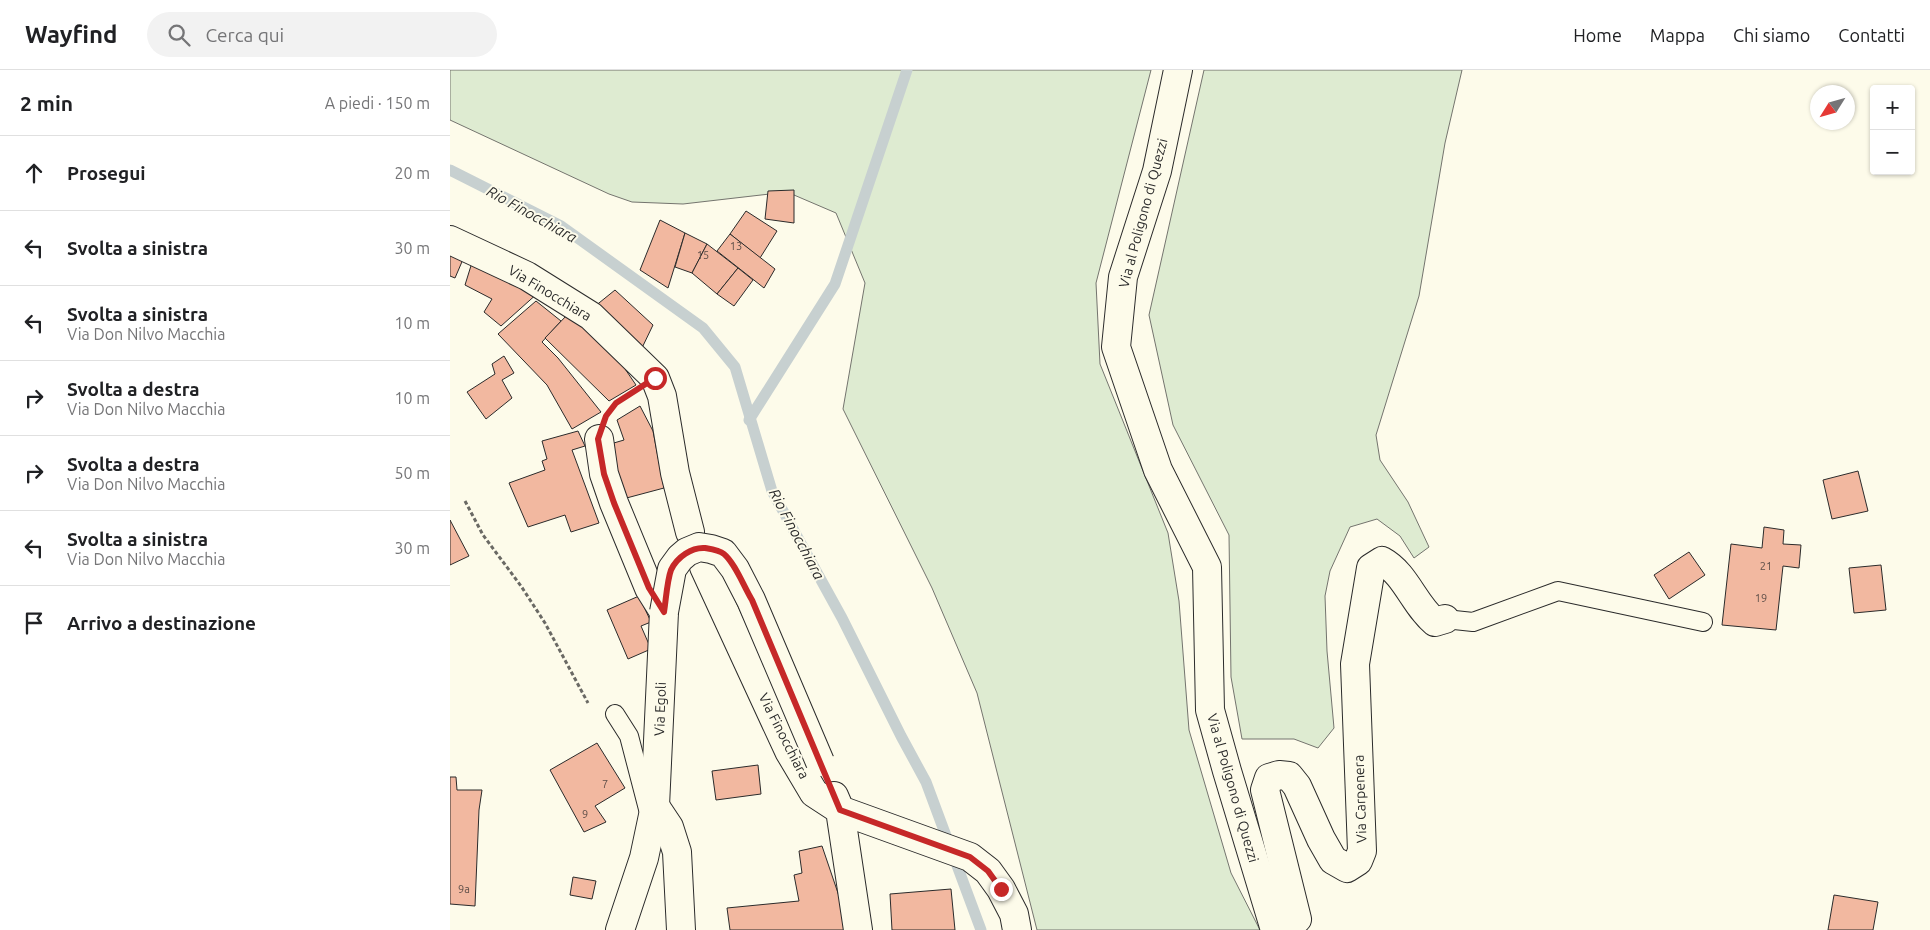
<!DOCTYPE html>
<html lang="it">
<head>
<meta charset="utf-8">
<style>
	:root { --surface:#fff; --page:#f2f2f2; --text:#202124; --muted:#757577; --line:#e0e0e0 }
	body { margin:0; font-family:Ubuntu,sans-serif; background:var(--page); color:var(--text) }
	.controls { position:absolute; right:15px; top:15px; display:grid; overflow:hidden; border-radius:5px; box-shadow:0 1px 4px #0004 }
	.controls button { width:45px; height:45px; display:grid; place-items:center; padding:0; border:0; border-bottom:1px solid var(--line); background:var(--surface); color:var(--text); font:25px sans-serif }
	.compass { position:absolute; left:1360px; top:15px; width:45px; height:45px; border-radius:50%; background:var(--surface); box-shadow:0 1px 4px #0004; rotate:233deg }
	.stop { position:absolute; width:15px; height:15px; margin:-11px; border:4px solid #c62828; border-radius:50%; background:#fff }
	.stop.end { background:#c62828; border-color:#fff; box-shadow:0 1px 5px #0008 }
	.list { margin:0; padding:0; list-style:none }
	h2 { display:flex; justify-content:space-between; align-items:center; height:65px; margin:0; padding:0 20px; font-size:21px }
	h2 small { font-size:16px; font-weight:400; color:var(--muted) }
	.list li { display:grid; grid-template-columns:32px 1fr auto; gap:15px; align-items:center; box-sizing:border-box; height:75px; padding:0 20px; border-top:1px solid var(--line) }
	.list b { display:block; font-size:19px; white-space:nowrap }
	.list p { margin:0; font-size:16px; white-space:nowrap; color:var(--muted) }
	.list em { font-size:16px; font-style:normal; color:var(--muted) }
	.icon { flex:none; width:28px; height:28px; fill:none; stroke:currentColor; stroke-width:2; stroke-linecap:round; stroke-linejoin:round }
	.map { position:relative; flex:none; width:1480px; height:860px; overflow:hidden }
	header { display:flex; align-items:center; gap:30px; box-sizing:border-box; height:70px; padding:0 25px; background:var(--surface); border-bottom:1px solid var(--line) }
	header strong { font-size:24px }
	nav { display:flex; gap:28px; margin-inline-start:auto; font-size:18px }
	.search { width:350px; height:45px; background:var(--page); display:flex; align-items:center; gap:12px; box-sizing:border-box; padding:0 18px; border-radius:28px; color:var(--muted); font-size:19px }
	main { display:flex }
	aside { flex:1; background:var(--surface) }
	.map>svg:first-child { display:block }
	.green { fill:#deebd1; stroke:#74746e }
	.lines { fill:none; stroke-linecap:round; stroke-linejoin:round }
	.stream { stroke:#c7d0d0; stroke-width:11 }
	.building { fill:#f2b8a0; stroke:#2b2b2b }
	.lane-casing { stroke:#2b2b2b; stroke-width:20 }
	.street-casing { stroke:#2b2b2b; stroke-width:30 }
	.path { stroke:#6a6964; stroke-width:3; stroke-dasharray:4 2.5; stroke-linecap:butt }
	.lane { stroke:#fdfbea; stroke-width:18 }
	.street { stroke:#fdfbea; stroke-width:28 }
	.street-bridge-casing { stroke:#2b2b2b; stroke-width:30; stroke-linecap:butt }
	.street-bridge { stroke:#fdfbea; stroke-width:28 }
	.route { stroke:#c62828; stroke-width:6 }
	.labels { text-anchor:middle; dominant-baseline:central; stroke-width:4; stroke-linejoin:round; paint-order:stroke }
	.number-label { font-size:11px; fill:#5d4e48 }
	.street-label { font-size:14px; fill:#2b2b2b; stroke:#fdfbea }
	.water-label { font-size:15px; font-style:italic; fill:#2b2b2b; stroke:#fdfbea }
</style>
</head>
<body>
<header>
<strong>Wayfind</strong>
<div class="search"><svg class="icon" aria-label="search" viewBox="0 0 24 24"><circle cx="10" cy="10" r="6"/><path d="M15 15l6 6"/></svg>Cerca qui</div>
<nav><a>Home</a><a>Mappa</a><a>Chi siamo</a><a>Contatti</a></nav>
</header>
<main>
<aside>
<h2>2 min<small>A piedi · 150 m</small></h2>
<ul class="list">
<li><svg class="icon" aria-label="ahead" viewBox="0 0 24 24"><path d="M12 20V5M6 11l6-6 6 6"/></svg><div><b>Prosegui</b></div><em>20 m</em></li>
<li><svg class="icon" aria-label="left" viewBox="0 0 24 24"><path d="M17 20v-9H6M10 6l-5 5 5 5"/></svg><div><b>Svolta a sinistra</b></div><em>30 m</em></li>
<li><svg class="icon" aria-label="left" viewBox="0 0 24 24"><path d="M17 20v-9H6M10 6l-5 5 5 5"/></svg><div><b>Svolta a sinistra</b><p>Via Don Nilvo Macchia</p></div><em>10 m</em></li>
<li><svg class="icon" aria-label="right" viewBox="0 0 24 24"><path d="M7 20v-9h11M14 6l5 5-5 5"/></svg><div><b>Svolta a destra</b><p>Via Don Nilvo Macchia</p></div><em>10 m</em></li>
<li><svg class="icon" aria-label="right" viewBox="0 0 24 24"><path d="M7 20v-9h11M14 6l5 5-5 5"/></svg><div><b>Svolta a destra</b><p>Via Don Nilvo Macchia</p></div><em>50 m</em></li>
<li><svg class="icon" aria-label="left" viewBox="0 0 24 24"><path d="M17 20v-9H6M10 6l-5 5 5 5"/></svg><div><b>Svolta a sinistra</b><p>Via Don Nilvo Macchia</p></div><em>30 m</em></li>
<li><svg class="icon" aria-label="arrive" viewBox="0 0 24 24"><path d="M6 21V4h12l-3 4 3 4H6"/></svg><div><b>Arrivo a destinazione</b></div></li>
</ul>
</aside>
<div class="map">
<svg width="1480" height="860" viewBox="0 0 1480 860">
	<rect width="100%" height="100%" fill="#fdfbea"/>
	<g class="green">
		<path d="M0,0H701L646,213L650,294L718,463L729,531L739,660L781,803L810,860H587L527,623L482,518L393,339L415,213L386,143L337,122L233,134L182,132L159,124L0,50Z"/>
		<path d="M754,0H1012L995,73L969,226L926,365L930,390L958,432L979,477L964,488L950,466L927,449L900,457L880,501L875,526L877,581L884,658L868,678L844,669H792L781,607L779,465L723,355L699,245Z"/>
	</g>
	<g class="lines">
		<g class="stream">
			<path d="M0,100L111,156L253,258L285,297L322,421L392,548L451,666L476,712L531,860"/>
			<path d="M299,350L385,214L457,0"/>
		</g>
	</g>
	<g class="building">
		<path d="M344,120V153L315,149L318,121Z"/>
		<path d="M296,141L327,161L310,188L280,164Z"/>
		<path d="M210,150L235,163L218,218L190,200Z"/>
		<path d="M235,163L257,174L242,203L225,197Z"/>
		<path d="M280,164L325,199L314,218L267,181Z"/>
		<path d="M257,174L288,198L267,224L242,203Z"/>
		<path d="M0,181L14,187L5,208L0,206Z"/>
		<path d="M24,186L89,222L51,256L34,242L42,229L15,215Z"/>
		<path d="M288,198L303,210L284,236L267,224Z"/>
		<path d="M165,220L203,255L190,282L144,237Z"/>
		<path d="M86,231L111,251L92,272L108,288L151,342L122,359L97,315L48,264Z"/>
		<path d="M117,245L154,268L186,315L159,331L95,268Z"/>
		<path d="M54,286L64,303L52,310L62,328L36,349L17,322L45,304L42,294Z"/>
		<path d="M190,336L203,361L214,418L169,430L157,375L174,370L167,350Z"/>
		<path d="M128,361L135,376L122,380L149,453L121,462L115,445L78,457L59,413L95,400L92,391L97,389L92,371Z"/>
		<path d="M1408,401L1418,441L1382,449L1373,410Z"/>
		<path d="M0,450L19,486L0,495Z"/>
		<path d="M1314,457L1334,460L1333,474L1351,475L1349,498L1333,496L1326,560L1272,555L1281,474L1312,478Z"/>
		<path d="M1239,482L1255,505L1219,529L1204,505Z"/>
		<path d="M1431,495L1436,540L1404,543L1399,498Z"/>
		<path d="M189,526L201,552L191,556L201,579L178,589L157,540Z"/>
		<path d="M147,673L175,718L145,736L156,752L134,762L100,700Z"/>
		<path d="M308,695L311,724L266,730L262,701Z"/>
		<path d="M0,707H6L7,720H32L29,740L25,836L0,834Z"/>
		<path d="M372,776L390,829L395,860H280L277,838L349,831L344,805L352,803L349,781Z"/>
		<path d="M123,807L146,811L142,829L120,825Z"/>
		<path d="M501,819L505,860H442L440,824Z"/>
		<path d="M1384,825L1428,832L1423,860H1378Z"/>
	</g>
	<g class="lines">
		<defs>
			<g id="lane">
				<path d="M995,549L1023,552L1108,521L1253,552"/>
				<path d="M165,644L179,666L198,739"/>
			</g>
			<g id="street">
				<path d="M728,0L707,101L673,207L666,277L708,400L757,497L760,640L777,701L825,860"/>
				<path d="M0,170L77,206L141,246L205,308L212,326L225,403L240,462"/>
				<path d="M149,369L154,404L164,433L199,518L214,542L205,736L194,788L170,860"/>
				<path d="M254,497L339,681L364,723L390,740L408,860"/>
				<path d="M384,726L390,740L520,787L538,801L551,819L564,844L567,860"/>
				<path d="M205,736L219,757L227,782L231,860"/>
				<path d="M836,860L847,849L815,720L819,708L829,705L839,706L847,716L871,769L883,790L897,798L908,791L912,781L905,594L921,498L932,491C956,504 964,535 985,552L995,549"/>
			</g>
		</defs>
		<use href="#lane" class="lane-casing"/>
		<use href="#street" class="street-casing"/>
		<g class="path">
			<path d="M161,339L166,333L175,327"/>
			<path d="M15,431L33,465L71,516L95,553L138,633"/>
		</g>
		<use href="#lane" class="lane"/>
		<use href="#street" class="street"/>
		<defs>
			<path id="street-bridge" d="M214,542L222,499L230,488L237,482L249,477L261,479L273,483L285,499L301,530L370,692"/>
		</defs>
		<use href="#street-bridge" class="street-bridge-casing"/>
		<use href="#street-bridge" class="street-bridge"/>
	</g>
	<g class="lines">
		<path class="route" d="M205,308L166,333L156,346L148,369L154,404L164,433L199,518L214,542C216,530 217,511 221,500C227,487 242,477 255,478C261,479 269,480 274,484C285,493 294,517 302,530L390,740L520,787L538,801L551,819"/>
	</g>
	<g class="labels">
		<g class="number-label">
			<text x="286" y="176">13</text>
			<text x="253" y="185">15</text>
			<text x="1316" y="496">21</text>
			<text x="1311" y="528">19</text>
			<text x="155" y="714">7</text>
			<text x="135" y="744">9</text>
			<text x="14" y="819">9a</text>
		</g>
		<g class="street-label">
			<text transform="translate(693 143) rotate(-75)">Via al Poligono di Quezzi</text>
			<text transform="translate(100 223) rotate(31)">Via Finocchiara</text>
			<text transform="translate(210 639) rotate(-88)">Via Egoli</text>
			<text transform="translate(334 666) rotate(63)">Via Finocchiara</text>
			<text transform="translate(783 718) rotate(74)">Via al Poligono di Quezzi</text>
			<text transform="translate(910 729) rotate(-92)">Via Carpenera</text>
		</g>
		<g class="water-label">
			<text transform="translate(82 144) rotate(29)">Rio Finocchiara</text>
			<text transform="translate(347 464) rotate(62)">Rio Finocchiara</text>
		</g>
	</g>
</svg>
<div class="controls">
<button>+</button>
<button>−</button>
</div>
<svg class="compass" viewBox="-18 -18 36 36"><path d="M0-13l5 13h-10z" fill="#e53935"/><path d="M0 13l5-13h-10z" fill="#757577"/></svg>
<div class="stop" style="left:205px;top:308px"></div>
<div class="stop end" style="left:551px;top:819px"></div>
</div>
</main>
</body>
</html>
